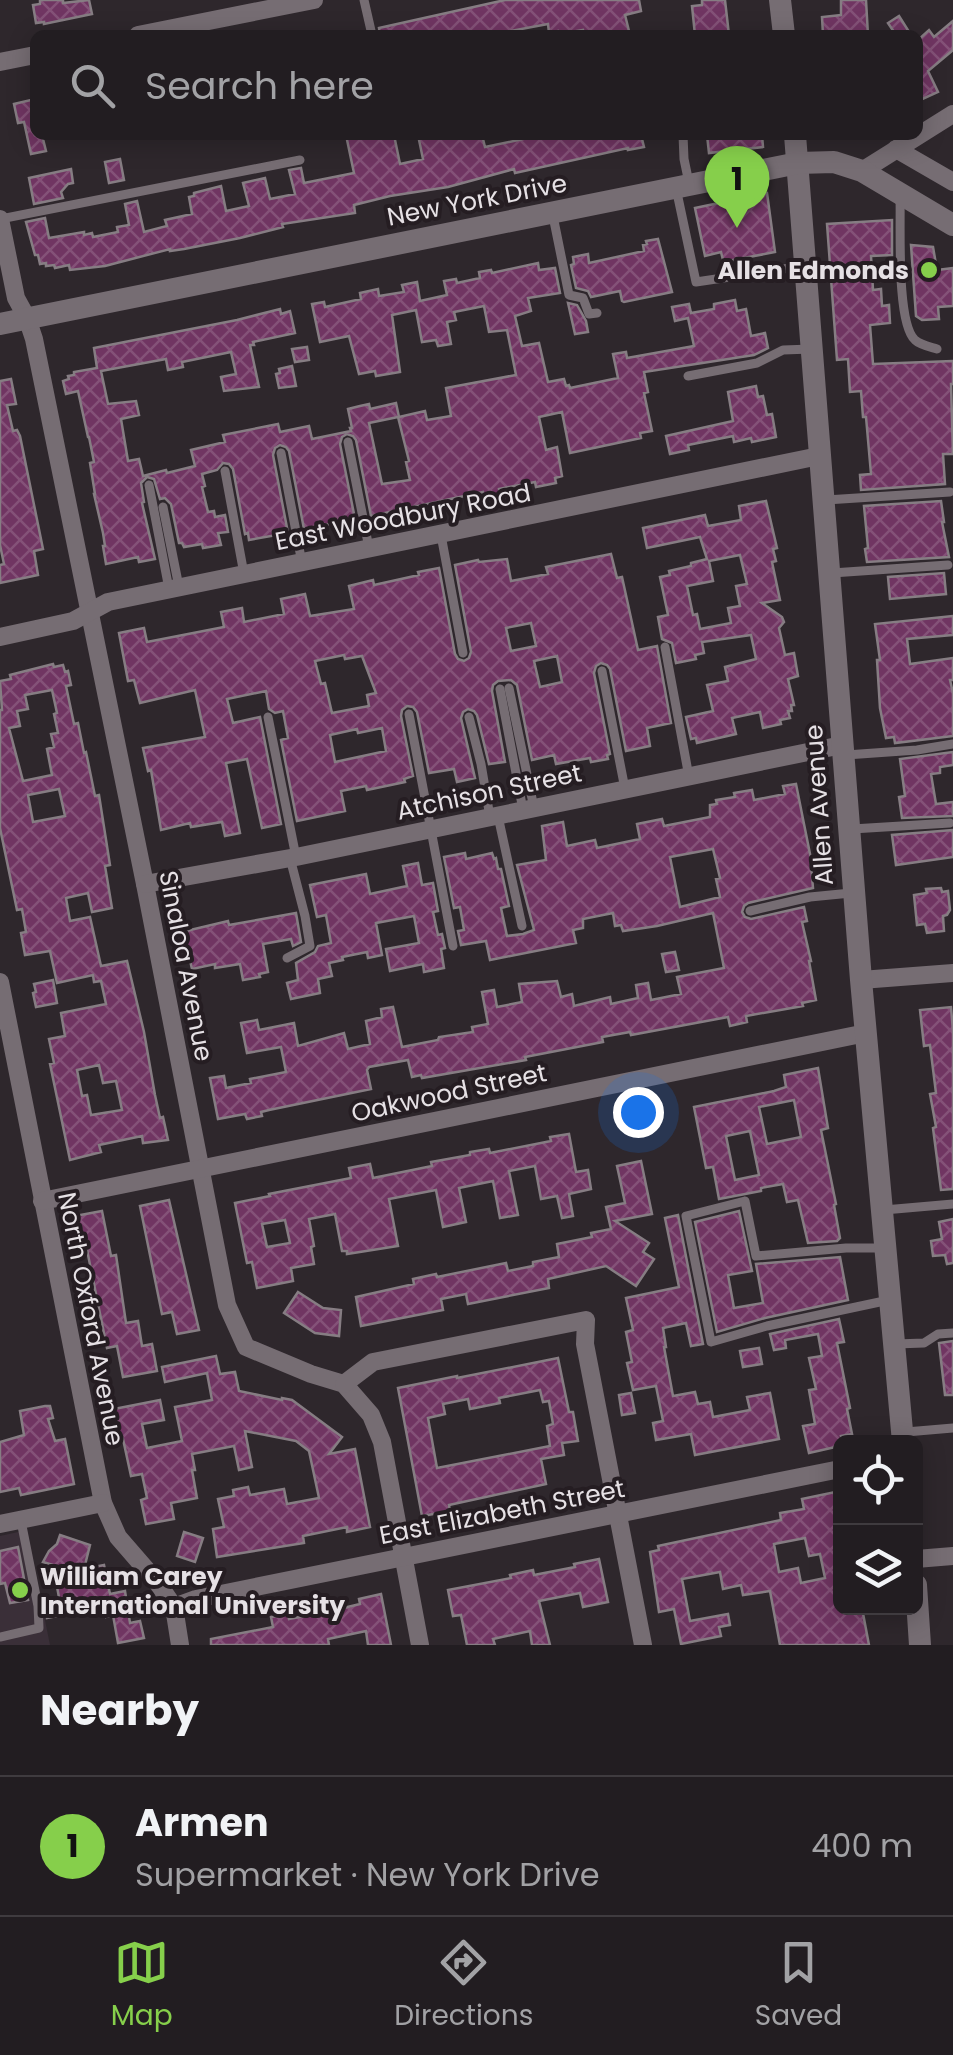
<!DOCTYPE html>
<html lang="en">
<head>
<meta charset="utf-8">
<style>
	:root { --surface:#221d21; --page:#2e2a2e; --text:#f1f3f6; --muted:#a2a2a5; --line:#3f3b3f; --accent:#86cf4b }
	body { margin:0; font-family:Poppins,sans-serif; background:var(--page); color:var(--text) }
	.controls { position:absolute; right:30px; bottom:30px; display:grid; overflow:hidden; border-radius:15px; box-shadow:0 5px 25px #0003 }
	.controls button { width:90px; height:90px; display:grid; place-items:center; padding:0; border:0; border-bottom:2px solid var(--line); background:var(--surface); color:var(--text); font:50px sans-serif }
	.you { position:absolute; left:638px; top:1112px; width:35px; height:35px; margin:-25px; border:8px solid #fff; border-radius:50%; background:#1a73e8; box-shadow:0 0 0 15px #1a73e833 }
	.badge { display:grid; place-items:center; width:65px; height:65px; border-radius:50%; background:var(--accent); color:#111; font-size:32px; font-weight:700 }
	.pin { position:absolute; translate:-50% -82px; filter:drop-shadow(0 2px 5px #0008) }
	.pin::after { content:''; position:absolute; top:52px; width:35px; height:30px; background:inherit; clip-path:polygon(0 0,100% 0,50% 100%) }
	.list { margin:0; padding:0; list-style:none }
	h2 { display:flex; justify-content:space-between; align-items:center; height:130px; margin:0; padding:0 40px; font-size:42px }
	h2 small { font-size:32px; font-weight:400; color:var(--muted) }
	.list li { display:grid; grid-template-columns:65px 1fr auto; gap:30px; align-items:center; box-sizing:border-box; height:140px; padding:0 40px; border-top:2px solid var(--line) }
	.list b { display:block; font-size:38px; white-space:nowrap }
	.list p { margin:0; font-size:32px; white-space:nowrap; color:var(--muted) }
	.list em { font-size:32px; font-style:normal; color:var(--muted) }
	.icon { flex:none; width:55px; height:55px; fill:none; stroke:currentColor; stroke-width:2; stroke-linecap:round; stroke-linejoin:round }
	.map { position:relative; flex:none; width:953px; height:1645px; overflow:hidden }
	.search { position:absolute; background:var(--surface); box-shadow:0 5px 25px #0003; left:30px; right:30px; top:30px; height:110px; display:flex; align-items:center; gap:25px; box-sizing:border-box; padding:0 35px; border-radius:15px; color:var(--muted); font-size:38px }
	.sheet { height:270px; background:var(--surface) }
	nav { display:flex; justify-content:space-around; align-items:center; box-sizing:border-box; height:140px; border-top:2px solid var(--line); background:var(--surface); font-size:28px; color:var(--muted) }
	nav a { display:grid; justify-items:center; gap:5px }
	nav .on { color:var(--accent) }
	.map>svg:first-child { display:block }
	.built { fill:#3a2f38 }
	.building { fill:url(#building-cross-hatch); stroke:#867d83; stroke-width:2.5; fill-rule:evenodd }
	.lines { fill:none; stroke-linecap:round; stroke-linejoin:round }
	.service { stroke:#766d73; stroke-width:9 }
	.minor { stroke:#766d73; stroke-width:18 }
	.tertiary { stroke:#766d73; stroke-width:22 }
	.poi-dot { fill:#86cf4b; stroke:#251d22; stroke-width:4 }
	.labels { text-anchor:middle; dominant-baseline:central; stroke-width:8; stroke-linejoin:round; paint-order:stroke }
	.street-label { font-size:25px; fill:#e6e1e5; stroke:#251d22 }
	.poi-label { font-size:25px; font-weight:bold; fill:#e6e1e5; stroke:#251d22; text-anchor:end }
</style>
</head>
<body>
<div class="map">
<svg width="953" height="1645" viewBox="0 0 953 1645">
	<defs>
		<pattern id="building-cross-hatch" width="8" height="8" patternUnits="userSpaceOnUse" patternTransform="scale(2.5)"><rect width="8" height="8" fill="#703562"/><path d="M0 0l8 8M0 8l8-8" fill="none" stroke="#845278"/></pattern>
	</defs>
	<rect width="100%" height="100%" fill="#2e272c"/>
	<path class="built" d="M27,1530L50,1645H0V1536Z"/>
	<g class="building">
		<path d="M40,0H63V3L89,0L92,14L44,24V22L36,23L33,5L40,4Z"/>
		<path d="M505,0H639L641,11L625,15L630,35H584L583,30L559,34L558,31L549,33L548,24L505,32V35H482V32L465,35H380L379,28Z"/>
		<path d="M702,0H725L729,35H695L692,6L702,5Z"/>
		<path d="M841,0H866L868,35H823L822,17L841,15Z"/>
		<path d="M899,16L911,35H896L888,23Z"/>
		<path d="M953,21V50L928,71L938,92L918,101V40L929,30L934,37Z"/>
		<path d="M35,99V135H42L46,151L31,154L24,122L18,123L14,104Z"/>
		<path d="M346,135H394L400,164L423,159L418,135H482L485,147L542,135H641L644,147L628,150V148L515,173L514,169L448,187L390,196L354,205L355,213L282,224L283,227L240,238L184,249L170,251V249L105,266L70,270L69,265L55,268L54,265L46,266V263L40,264L38,255H35L26,222L45,218L49,238L84,232V235L92,233L93,237L118,232L117,227L129,225L125,204L137,201L144,232L167,226L165,220L192,214L189,197L194,196V193L221,186L226,211L249,206L243,183L265,178L270,199L295,194L289,170L301,168L304,183L354,173Z"/>
		<path d="M707,135H762L763,147L709,153Z"/>
		<path d="M120,159L124,180L109,183L105,162Z"/>
		<path d="M71,169L73,183L68,184L61,192L63,198L34,204L29,178Z"/>
		<path d="M767,193L775,252L728,261L723,260L721,252L705,256L695,208Z"/>
		<path d="M892,220V255L871,256L873,290L881,289L882,306L889,305L890,323L870,325L873,364L953,361V384H951L953,454H943L945,484L861,490L860,475L871,474L866,417H863L861,391L850,392L848,359L837,360L827,224Z"/>
		<path d="M658,239L672,292L624,302L622,301L620,291L591,297L588,291L576,288L571,265L574,264L573,257L588,254L589,263L644,251L643,245L647,244L646,241Z"/>
		<path d="M911,245L933,247L937,270L953,268V306L938,307L939,319L922,320L916,316Z"/>
		<path d="M538,263L539,270L555,268L560,293L528,298L531,311L515,316L522,346L539,343L548,382L564,379L566,386L569,385L570,388L618,378L613,354L626,352L627,358L694,346L688,318L675,321L672,307L689,304L691,313L714,309V304L735,300L737,311L746,309L751,336L765,333L768,348L754,355L644,372L648,392L644,393L652,431L640,433L641,438L570,453L562,412L539,417L546,450L557,447L562,476L555,478L556,483L536,487L535,482L499,489L500,495L485,498L483,492L371,516L356,440L353,436L347,434L342,437L340,444L355,519L304,529L289,451L286,447L280,445L275,448L273,455L288,533L249,540L248,533L245,534L233,469L229,464L223,463L217,470L202,474L205,486L202,487L208,512L214,511L215,517L225,515L228,532L218,533L221,545L203,548L202,544L184,547L182,543H179L171,504L165,498L160,499L154,479L147,477L141,483L144,502L142,503L155,559L139,562L138,557L106,564L103,546H105L103,533L94,494H95L90,463L94,462L89,437H88L78,391L66,394L63,381L69,379L68,376L74,375V372L97,368L94,348L237,320L280,309L281,314L290,311L295,333L253,342L254,345H250L259,387L224,391L221,377L236,374L231,352L182,362L183,367L168,370L166,359L101,371L108,404L136,401L139,415L121,419L128,461L139,459L143,476L166,470L167,473L195,466L191,450L225,442L223,435L278,424L280,432L309,426L312,439L351,431L350,428H352L348,409L360,406L369,404L370,409L396,403L399,417L425,411L427,420L451,416L446,388L516,375L507,330L489,332L484,306L454,312L456,320L447,322L451,344L438,346L436,340L422,342L416,310L392,315L400,372L376,376L375,371L359,374L349,336L320,342L312,304L324,302L325,307L361,299L360,293L378,289L379,296L404,292L402,285L417,282L420,301L447,295L444,281L456,279L457,283L480,278L479,272L491,270L492,273ZM398,417L409,461L406,462L410,480L382,484L369,423Z"/>
		<path d="M568,303L577,305L586,321L588,332L575,334Z"/>
		<path d="M307,347L309,360L295,362L292,349Z"/>
		<path d="M292,366L296,386L279,388L276,374L280,373L279,369Z"/>
		<path d="M11,379L16,404L7,405L13,431L17,430L20,436L43,549L34,551L38,575L0,583V565L4,564L0,545V381Z"/>
		<path d="M756,386L758,397L763,396L767,415L772,414L776,437L752,442L751,438L734,442L733,436L688,445L689,450L670,454L666,436L733,421L728,392Z"/>
		<path d="M766,501L777,548L773,549L776,561L772,562L780,600L762,603L782,617L784,622L779,628L785,655L794,653L798,676L788,679L794,705H791L792,711H788L790,718L780,720L781,724L763,728L760,712L732,718L736,734L697,743L696,738L691,739L686,717L713,711L707,685L728,681L725,667L756,659L751,635L702,642L704,653L695,655L696,659L676,663L672,643L662,639L658,617L668,615L660,577L670,575L669,571L691,566V563L707,559L700,537L647,548L643,528L705,515L708,526L741,520L739,506ZM740,555L747,584L736,586L740,606L728,608L731,623L700,629L697,614L693,615L687,586L713,581L709,561Z"/>
		<path d="M941,501L944,522H942L949,557L867,562L865,549L868,548L864,506Z"/>
		<path d="M611,554L617,578L622,577L638,650L657,646L671,723L647,728L650,746L626,751L610,669L607,665L601,663L596,666L594,673L610,754L607,755L608,759L591,762L590,758L556,764L554,755L532,760L517,685L511,680L498,681L493,685L492,691L505,762L489,764L477,715L474,711L468,709L463,712L461,718L475,778L457,782L454,769L429,773L417,712L413,707L407,706L402,710L401,716L413,776L404,779L405,782L367,790L366,786L341,791L345,811L297,821L281,740L288,738L283,711L275,713L269,709L266,691L227,699L233,723L260,717L281,824L262,828L247,759L226,763L240,833L225,836L222,822L191,827L190,823L161,830L151,770L148,771L143,748L205,737L195,690L140,703L134,680L128,681L119,633L144,628L147,642L224,627L221,612L242,608L244,622L284,614L281,599L305,594L310,616L354,609L349,586L373,580L374,585L419,575L418,572L439,568L455,654L458,659L464,661L469,658L471,652L455,565L478,560L479,562L507,559L511,581L548,574L546,567ZM531,623L536,646L511,651L506,628ZM344,655L345,659L362,656L376,693L367,695L369,706L332,713L325,683L321,684L315,661ZM557,656L562,682L540,687L534,661ZM382,728L386,751L335,762L330,735L357,729L358,733Z"/>
		<path d="M944,573L946,594L890,599L888,577Z"/>
		<path d="M953,616V635L907,639L910,664L953,658V680H950L953,693V736L895,743L894,737L886,738L880,708L877,660H880L875,624Z"/>
		<path d="M53,664L54,667L63,665L65,672L68,671L71,685L66,686L74,724L78,723L84,753L86,752L95,796L99,795L110,865L105,866L112,908L92,912L88,893L66,898L70,921L90,917L101,966L127,961L144,1032L155,1095L160,1118L163,1117L168,1140L143,1143L142,1136L99,1145L101,1152L70,1160L50,1064L54,1063L49,1039L65,1036L61,1013L106,1004L101,981L94,982L93,975L57,983L50,951L25,955L21,933L26,932L22,909L17,910L0,828V710H2L0,681L11,679L10,675ZM52,690L57,713L54,714L58,733L51,734L54,747L47,749L52,775L23,781L9,728L20,726L17,711L28,709L25,695ZM59,789L65,816L33,822L28,795ZM99,1065L103,1083L116,1081L122,1110L91,1115L87,1095L82,1096L77,1070Z"/>
		<path d="M953,752V765L940,767V773L931,774L936,804L953,802V816L902,818L899,797L905,796L900,759Z"/>
		<path d="M796,784L810,854L813,888L748,903L744,906L742,912L745,917L751,919L804,907L807,921L802,922L811,961H809L816,1000L802,1003L803,1006L746,1016L747,1022L730,1026L728,1017L631,1035L630,1032L602,1037L603,1042L525,1057L526,1060L422,1078L421,1075L412,1077L408,1060L369,1067L367,1070L371,1089L269,1110L261,1112L262,1116L247,1119L245,1114L218,1119L210,1078L224,1076L226,1088L251,1083L250,1079L286,1072L281,1047L247,1053L241,1023L257,1020L259,1030L294,1023L298,1046L344,1033L348,1049L370,1044L366,1021L382,1017L381,1009L393,1007L402,1047L438,1040L439,1037L473,1032L472,1027L488,1024L482,992L494,990L497,1007L522,1002L519,984L557,981L561,997L572,994L574,1006L610,997L611,1004L638,998L636,985L648,983L651,1000L681,994L677,977L724,968L713,913L657,926L623,931L621,925L615,926L613,913L583,919V928L573,930L576,943L490,960L486,941L461,945L458,931L464,930L460,907L454,908L444,857L465,853L466,859L492,853L494,859L496,858L498,869H501L509,906L501,908L507,936L523,934L534,930L517,865L546,860L542,826L563,822L567,846L595,840L597,848L640,839L637,824L662,819L664,826L710,817V805L717,804L716,800L735,797L734,793L752,790L754,800L785,794L783,786ZM713,849L720,878L716,879L720,897L680,907L670,857Z"/>
		<path d="M953,830V857L896,865L892,835Z"/>
		<path d="M418,863L422,885L433,883L438,911L433,912L438,935L442,934L445,948L441,949L444,968L424,972L423,964L390,971L386,949L419,943L414,916L376,923L382,955L368,958L367,952L342,957L343,960L329,963L332,976L318,979L320,993L291,999L287,983L298,980L296,963L315,952L318,946L331,943L326,915L317,917L310,885L366,874L370,894L407,886L403,866Z"/>
		<path d="M941,888L942,892L948,891L950,910L947,915L943,916L944,931L927,933L925,924L917,925L914,895L927,893L926,889Z"/>
		<path d="M296,913L301,942L293,946L291,939L263,944L268,972L259,974L260,977L243,980L240,964L215,968V964L192,969L189,956H185L182,944L186,943V931L228,921L229,925Z"/>
		<path d="M675,952L679,970L666,972L662,954Z"/>
		<path d="M53,980L57,1003L36,1007L33,993L36,992L34,984Z"/>
		<path d="M951,1007L953,1031V1189L941,1190L933,1128L936,1127L930,1094L936,1093L930,1045L924,1046L920,1010Z"/>
		<path d="M818,1068L828,1128L821,1130L836,1204L834,1205L840,1238L837,1241L808,1243L798,1200L787,1202L783,1184L761,1188V1191L719,1199L713,1167L706,1168L694,1107L774,1091L786,1087L784,1075ZM794,1100L801,1137L767,1144L759,1107ZM750,1131L759,1175L735,1180L726,1136Z"/>
		<path d="M569,1134L576,1172L588,1170L591,1189L569,1194L573,1216L562,1218L557,1196L541,1199L535,1166L509,1171L518,1215L500,1218L493,1181L459,1188L466,1222L443,1227L436,1190L389,1199L398,1246L347,1254V1251H342L335,1214L309,1219L314,1246L311,1247L314,1264L291,1268L293,1281L257,1288L252,1262L247,1263L235,1203L270,1196L269,1194L351,1178L349,1168L370,1164L373,1178L432,1166L431,1162L470,1155V1152L489,1149L490,1153L551,1141L550,1137ZM285,1220L290,1243L267,1247L262,1224Z"/>
		<path d="M641,1161L652,1214L615,1221L649,1243L643,1252L654,1259L636,1286L606,1266L548,1279L549,1288L468,1304L466,1294L441,1299L443,1310L361,1326L356,1297L414,1284L413,1279L436,1274L437,1277L506,1263L508,1271L533,1266V1262L559,1257L557,1244L592,1237L591,1233L611,1229L606,1207L625,1203L617,1166Z"/>
		<path d="M169,1200L199,1330L177,1334L172,1312L162,1314L140,1206Z"/>
		<path d="M102,1211L111,1256L116,1255L126,1323L138,1321L142,1346L152,1344L157,1371L123,1377L117,1346L107,1348L86,1245L80,1246L75,1216Z"/>
		<path d="M739,1211L752,1271L728,1275L734,1308L763,1303L756,1264L840,1257L848,1300L765,1318L717,1332L695,1222Z"/>
		<path d="M678,1215L703,1344L691,1346L686,1323L663,1328L666,1347H664L673,1396L695,1392L698,1404L710,1402L713,1417L750,1410L747,1397L770,1393L779,1439L695,1455L691,1434L656,1440L653,1423L663,1421L656,1386L633,1390L627,1363L632,1362L626,1332L633,1330L626,1298L679,1287L665,1218Z"/>
		<path d="M953,1219V1263L947,1264L945,1255L933,1256L931,1241L942,1239L939,1222Z"/>
		<path d="M298,1292L323,1308L341,1310L339,1336L315,1333L284,1313Z"/>
		<path d="M839,1319L844,1342L837,1343L850,1408L847,1409L852,1434L841,1436L843,1442H840V1446L809,1453L803,1426L815,1424L809,1390L816,1389L809,1358L822,1356L818,1334L785,1340L786,1348L774,1350L770,1334Z"/>
		<path d="M953,1341V1395H945L939,1343Z"/>
		<path d="M759,1348L762,1364L743,1367L740,1351Z"/>
		<path d="M216,1356L220,1374L235,1372L239,1391L282,1400V1398L292,1400L342,1437L329,1454L355,1449L370,1527L347,1532V1527L303,1536L304,1543L217,1557L213,1529L224,1527L218,1499L234,1496L233,1490L248,1487L250,1495L284,1489L287,1504L319,1498L309,1451L296,1441L245,1431L252,1467L239,1470L234,1446L192,1454L195,1470H192L197,1498L171,1503L174,1519L146,1524L141,1500L147,1498L142,1474L131,1476L123,1439H120L114,1409L160,1400L164,1420L142,1424L147,1448L182,1441L175,1407L212,1400L207,1373L165,1382L162,1367Z"/>
		<path d="M558,1358L569,1412H573L578,1441L562,1443L564,1455L541,1459L546,1484L449,1505L450,1511L422,1516L398,1388L457,1376V1378ZM540,1390L543,1402L549,1401L553,1424L547,1426L550,1446L437,1468L428,1418L445,1414L443,1404L468,1399L470,1409L500,1403L499,1398Z"/>
		<path d="M631,1393L635,1413L622,1415L619,1395Z"/>
		<path d="M45,1406H50L53,1418L48,1419L55,1441L65,1439L74,1484L21,1495L19,1488L0,1492V1442L24,1435L20,1411Z"/>
		<path d="M840,1491V1608H862L869,1645H780L770,1591L743,1595L741,1585L723,1589L720,1572L682,1579L690,1621L728,1614L730,1625L719,1627L721,1636L681,1644L674,1609L659,1612L650,1552L659,1550L658,1546L781,1520L780,1513L804,1509L802,1499ZM805,1538L809,1556L820,1554L825,1578L801,1583L798,1568L779,1572L774,1544Z"/>
		<path d="M184,1532L203,1538L195,1562L177,1556Z"/>
		<path d="M60,1535L90,1545L84,1569L104,1565L110,1594L125,1591L130,1623L140,1621L144,1638L118,1643L113,1615L106,1617L104,1607L47,1618L46,1605L60,1603L53,1565L43,1562L49,1551L57,1544Z"/>
		<path d="M18,1547L28,1600L10,1603L5,1583L0,1584V1551Z"/>
		<path d="M599,1559L608,1602L583,1607L580,1593L539,1601L550,1645H532L530,1631L493,1639L495,1645H467L461,1615L453,1616L448,1590L511,1578L510,1575L533,1570L534,1575L575,1567L574,1564Z"/>
		<path d="M381,1594L391,1645H368L366,1631L328,1639L329,1645H211V1639L273,1627L271,1617L288,1614L289,1619L335,1610L360,1604L359,1599Z"/>
	</g>
	<g class="lines">
		<g class="service">
			<path d="M364,0L372,35"/>
			<path d="M683,135L684,159L689,183"/>
			<path d="M676,188L696,282L803,266"/>
			<path d="M900,196C901,225 896,323 915,340C920,345 931,347 937,349"/>
			<path d="M553,216L569,295L583,298L589,314L597,313"/>
			<path d="M0,219L300,160"/>
			<path d="M688,376L757,363L783,350L811,349"/>
			<path d="M348,442L369,548"/>
			<path d="M281,453L302,563"/>
			<path d="M225,471L244,574"/>
			<path d="M149,485L169,589"/>
			<path d="M826,500L950,492"/>
			<path d="M163,507L179,587"/>
			<path d="M441,535L463,653"/>
			<path d="M832,573L948,565"/>
			<path d="M665,647L689,777"/>
			<path d="M602,671L625,789"/>
			<path d="M509,688L534,808"/>
			<path d="M500,689L523,810"/>
			<path d="M409,714L453,946"/>
			<path d="M268,717L296,857"/>
			<path d="M469,717L481,764L490,817"/>
			<path d="M846,755L917,750L953,744"/>
			<path d="M498,816L522,926"/>
			<path d="M852,829L950,823"/>
			<path d="M750,911L810,897L851,893"/>
			<path d="M287,958L310,946L305,916L290,858"/>
			<path d="M884,1210L953,1204"/>
			<path d="M881,1248H846L756,1256L745,1201L686,1216L711,1342L767,1326L889,1300"/>
			<path d="M896,1344L924,1343L938,1334L953,1333"/>
			<path d="M906,1432L953,1428"/>
			<path d="M0,1637L39,1628L38,1606L21,1521"/>
		</g>
		<g class="minor">
			<path d="M138,35L314,0"/>
			<path d="M0,62L35,55"/>
			<path d="M896,149L953,182"/>
			<path d="M862,171L953,114"/>
			<path d="M0,219L16,298L27,318L34,339L145,884L227,1305L246,1347L311,1374L344,1384L371,1415L382,1442L420,1645"/>
			<path d="M0,637L73,621L108,602L819,456"/>
			<path d="M145,884L296,857L842,745"/>
			<path d="M861,980L953,973"/>
			<path d="M0,982L103,1503L118,1537L157,1582L174,1607L180,1645"/>
			<path d="M42,1201L866,1033"/>
			<path d="M344,1384L373,1362L586,1320L585,1344L643,1645"/>
			<path d="M0,1524L103,1503"/>
			<path d="M916,1559L953,1556"/>
			<path d="M174,1607L196,1599L840,1469"/>
		</g>
		<g class="tertiary">
			<path d="M780,0L784,35"/>
			<path d="M795,135L861,980L903,1442"/>
			<path d="M0,324L798,163L834,162L862,171L953,225"/>
			<path d="M916,1585L920,1645"/>
		</g>
	</g>
	<g class="poi-dot">
		<circle cx="929" cy="270" r="10"/>
		<circle cx="20" cy="1590" r="10"/>
	</g>
	<g class="labels">
		<g class="street-label">
			<text transform="translate(477 200) rotate(-11)">New York Drive</text>
			<text transform="translate(403 517) rotate(-11)">East Woodbury Road</text>
			<text transform="translate(489 792) rotate(-12)">Atchison Street</text>
			<text transform="translate(819 805) rotate(-94)">Allen Avenue</text>
			<text transform="translate(186 966) rotate(79)">Sinaloa Avenue</text>
			<text transform="translate(449 1093) rotate(-12)">Oakwood Street</text>
			<text transform="translate(91 1319) rotate(79)">North Oxford Avenue</text>
			<text transform="translate(502 1512) rotate(-11)">East Elizabeth Street</text>
		</g>
		<g class="poi-label">
			<text x="909" y="270">Allen Edmonds</text>
			<text x="40" y="1576" text-anchor="start">William Carey<tspan x="40" dy="29">International University</tspan></text>
		</g>
	</g>
</svg>
<div class="controls">
<button><svg class="icon" aria-label="locate" viewBox="0 0 24 24"><circle cx="12" cy="12" r="6"/><path d="M12 2v4M12 18v4M2 12h4M18 12h4"/></svg></button>
<button><svg class="icon" aria-label="layers" viewBox="0 0 24 24"><path d="M12 4l9 5-9 5-9-5zM3 14l9 5 9-5"/></svg></button>
</div>
<div class="you"></div>
<div class="pin badge" style="left:737px;top:228px">1</div>
<div class="search"><svg class="icon" aria-label="search" viewBox="0 0 24 24"><circle cx="10" cy="10" r="6"/><path d="M15 15l6 6"/></svg>Search here</div>
</div>
<section class="sheet">
<h2>Nearby<small></small></h2>
<ul class="list">
<li><span class="badge">1</span><div><b>Armen</b><p>Supermarket · New York Drive</p></div><em>400 m</em></li>
</ul>
</section>
<nav>
<a class="on"><svg class="icon" aria-label="map" viewBox="0 0 24 24"><path d="M3 6l6-2 6 2 6-2v14l-6 2-6-2-6 2zM9 4v14M15 6v14"/></svg>Map</a>
<a><svg class="icon" aria-label="directions" viewBox="0 0 24 24"><path d="M12 3l9 9-9 9-9-9zM9 14v-3h6M13 9l2 2-2 2"/></svg>Directions</a>
<a><svg class="icon" aria-label="saved" viewBox="0 0 24 24"><path d="M7 4h10v16l-5-4-5 4z"/></svg>Saved</a>
</nav>
</body>
</html>
